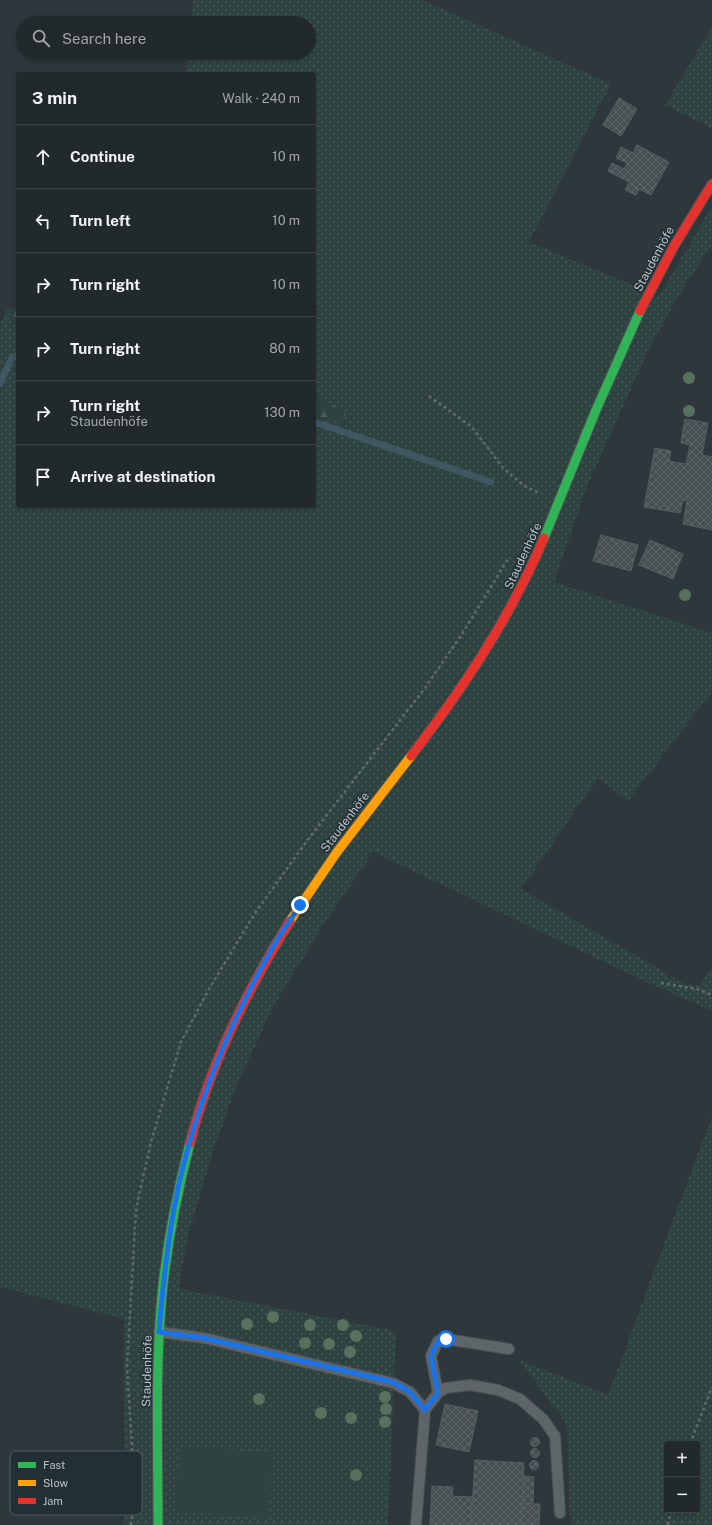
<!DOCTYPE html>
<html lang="en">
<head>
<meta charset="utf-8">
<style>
	:root { --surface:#22292c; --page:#2e3538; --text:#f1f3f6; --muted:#a2a6a9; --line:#3f4548 }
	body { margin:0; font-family:"Public Sans",sans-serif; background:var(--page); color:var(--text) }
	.controls { position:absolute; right:12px; bottom:12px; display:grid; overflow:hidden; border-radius:4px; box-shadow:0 2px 6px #0003 }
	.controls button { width:36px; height:36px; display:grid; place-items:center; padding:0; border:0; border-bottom:1px solid var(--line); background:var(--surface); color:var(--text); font:20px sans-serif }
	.stop { position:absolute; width:12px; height:12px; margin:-9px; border:3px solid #1a73e8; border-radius:50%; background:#fff }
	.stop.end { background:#1a73e8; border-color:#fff; box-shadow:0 1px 4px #0008 }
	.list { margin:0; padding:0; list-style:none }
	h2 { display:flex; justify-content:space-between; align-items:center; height:52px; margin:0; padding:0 16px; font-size:17px }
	h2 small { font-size:13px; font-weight:400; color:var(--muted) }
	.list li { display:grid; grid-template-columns:26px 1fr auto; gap:12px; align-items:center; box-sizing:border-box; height:64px; padding:0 16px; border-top:1px solid var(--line) }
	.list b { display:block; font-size:15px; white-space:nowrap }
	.list p { margin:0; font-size:13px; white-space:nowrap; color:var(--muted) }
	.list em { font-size:13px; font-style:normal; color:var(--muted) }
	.icon { flex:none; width:22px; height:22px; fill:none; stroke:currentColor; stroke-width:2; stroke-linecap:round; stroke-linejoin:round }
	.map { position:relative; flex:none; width:712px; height:1525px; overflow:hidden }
	.search { position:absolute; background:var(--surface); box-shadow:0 2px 6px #0003; left:16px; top:16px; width:300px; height:44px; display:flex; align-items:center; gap:10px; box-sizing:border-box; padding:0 14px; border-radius:22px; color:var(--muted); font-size:15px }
	.panel { position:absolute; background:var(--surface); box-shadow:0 2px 6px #0003; left:16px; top:72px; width:300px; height:436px; border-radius:4px }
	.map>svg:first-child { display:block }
	.grass { fill:url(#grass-dots); fill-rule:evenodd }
	.forest { fill:url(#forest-firs) }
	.garden { fill:#2e433f }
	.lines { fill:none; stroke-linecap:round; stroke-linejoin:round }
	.stream { stroke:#3f5763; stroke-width:7 }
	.building { fill:url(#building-cross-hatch); stroke:#575e62 }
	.lane-casing { stroke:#4c5255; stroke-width:12 }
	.fast-casing { stroke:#4c5255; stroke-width:11 }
	.slow-casing { stroke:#4c5255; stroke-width:11 }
	.jam-casing { stroke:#4c5255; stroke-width:11 }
	.path { stroke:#62696c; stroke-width:2.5; stroke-dasharray:3 3; stroke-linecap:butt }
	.lane { stroke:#5e6568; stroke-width:10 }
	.fast { stroke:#30b455; stroke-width:9 }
	.slow { stroke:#ff9f0a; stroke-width:9 }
	.jam { stroke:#e5322d; stroke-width:9 }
	.tree { fill:#58705e }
	.route { stroke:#1a73e8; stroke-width:5 }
	.labels { text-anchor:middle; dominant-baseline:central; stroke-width:3; stroke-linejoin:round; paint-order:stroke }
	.street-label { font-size:12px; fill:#bac4ca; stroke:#222f35 }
	.key { fill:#222f35; stroke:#505c62; stroke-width:1 }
	.key-label { font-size:11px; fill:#bac4ca }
</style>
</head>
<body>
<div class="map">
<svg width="712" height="1525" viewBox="0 0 712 1525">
	<defs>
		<pattern id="grass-dots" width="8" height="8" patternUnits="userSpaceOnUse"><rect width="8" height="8" fill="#2e433f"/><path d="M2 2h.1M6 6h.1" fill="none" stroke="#4a5c59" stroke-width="1.8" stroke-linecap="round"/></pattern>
		<pattern id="forest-firs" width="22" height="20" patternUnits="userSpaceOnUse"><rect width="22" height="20" fill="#2e433f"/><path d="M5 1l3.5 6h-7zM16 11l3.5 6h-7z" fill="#4a5c59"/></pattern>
		<pattern id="building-cross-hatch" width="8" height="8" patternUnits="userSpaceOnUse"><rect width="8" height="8" fill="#474f52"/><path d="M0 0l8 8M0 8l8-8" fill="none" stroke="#5f676a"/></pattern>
	</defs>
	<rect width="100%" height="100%" fill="#2e373b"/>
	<g class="grass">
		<path d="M194,0H422L611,84L529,242L659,296L712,206V244L675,302L650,347L588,484L554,582L712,633V692L628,801L598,778L521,889L685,984L699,986L712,967V1011L655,986L373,852L320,930L272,1009L236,1087L210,1160L188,1236L181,1273L180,1289L396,1331L388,1525H123L126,1500L123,1365L124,1319L0,1287V325L8,307L18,333V506H314V416L343,425L346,411L314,396V321L318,311L314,309V74H185L188,53H309V23H191Z"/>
		<path d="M712,27V128L665,105Z"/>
		<path d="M712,1116V1525H571L570,1519L567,1425L519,1360L608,1395ZM667,1444H697V1510H667Z"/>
	</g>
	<g class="forest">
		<path d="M8,307L18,308V333Z"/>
		<path d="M314,396L346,411L343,425L314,416Z"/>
	</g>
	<path class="garden" d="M180,1447L272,1453L268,1518L176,1512Z"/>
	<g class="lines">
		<g class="stream">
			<path d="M0,383L12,358L18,355"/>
			<path d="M314,422L491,482"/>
		</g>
	</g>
	<g class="building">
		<path d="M619,98L637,109L621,136L603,125Z"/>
		<path d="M637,145L669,162L651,195L639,189L636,195L625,190L629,182L608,171L612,163L624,169L627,163L616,158L621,147L633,153Z"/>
		<path d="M685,419L708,423L702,455L712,457V530L683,524L687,501L683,500L680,513L644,507L655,448L671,451L669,461L686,464L690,445L681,443Z"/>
		<path d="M601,535L638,545L631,571L593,561Z"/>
		<path d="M650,540L683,554L673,579L639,565Z"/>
		<path d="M445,1404L478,1411L469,1452L436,1445Z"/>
		<circle cx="535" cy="1442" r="4.5"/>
		<circle cx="535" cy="1453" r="4.5"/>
		<path d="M475,1460L524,1463L521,1525H471Z"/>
		<circle cx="534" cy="1465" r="4.5"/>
		<path d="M524,1476L534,1477L533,1504H522Z"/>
		<path d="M432,1486L453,1487L452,1496L472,1497L471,1525H430Z"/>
		<path d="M522,1504H540L539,1525H521Z"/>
	</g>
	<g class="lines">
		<defs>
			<g id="lane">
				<path d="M159,1332L204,1338L393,1383L410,1392L425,1410L438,1393L446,1388L470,1385L498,1390L520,1399L543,1419L555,1436L560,1513"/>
				<path d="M438,1393L431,1356L438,1341L446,1339L509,1349"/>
				<path d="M416,1525L425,1410"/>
			</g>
			<g id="fast">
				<path d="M544,538L596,410L640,311"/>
				<path d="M158,1525C158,1448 155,1371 162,1295C167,1243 177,1193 190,1143"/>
			</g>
			<path id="slow" d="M290,921L337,852L411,756"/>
			<g id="jam">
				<path d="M640,311L674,246L712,184"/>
				<path d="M411,756C464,687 510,618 544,538"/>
				<path d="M190,1143C210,1065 247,990 290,921"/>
			</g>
		</defs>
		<use href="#lane" class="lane-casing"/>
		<use href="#fast" class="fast-casing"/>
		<use href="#slow" class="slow-casing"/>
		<use href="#jam" class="jam-casing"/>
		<g class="path">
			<path d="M429,396L472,427L503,468L523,485L539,493"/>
			<path d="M661,983L697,989L712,995"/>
			<path d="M690,1444L712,1387"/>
			<path d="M133,1463L127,1367L136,1209L151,1142L181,1042L209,989L255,913L309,838L425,688L462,634L508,559"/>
			<path d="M131,1525L133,1508"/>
			<path d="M668,1525L671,1510"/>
		</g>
		<use href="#lane" class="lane"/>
		<use href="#fast" class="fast"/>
		<use href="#slow" class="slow"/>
		<use href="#jam" class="jam"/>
	</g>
	<g class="tree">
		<circle cx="689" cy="378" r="6"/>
		<circle cx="689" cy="411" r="6"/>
		<circle cx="685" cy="595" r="6"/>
		<circle cx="273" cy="1317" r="6"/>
		<circle cx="247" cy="1324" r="6"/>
		<circle cx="310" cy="1325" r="6"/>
		<circle cx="343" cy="1325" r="6"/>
		<circle cx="356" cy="1336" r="6"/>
		<circle cx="305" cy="1343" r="6"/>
		<circle cx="329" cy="1344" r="6"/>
		<circle cx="350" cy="1352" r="6"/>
		<circle cx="385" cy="1397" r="6"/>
		<circle cx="259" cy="1399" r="6"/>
		<circle cx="386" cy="1409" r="6"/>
		<circle cx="321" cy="1413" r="6"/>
		<circle cx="351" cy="1418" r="6"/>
		<circle cx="385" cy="1422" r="6"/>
		<circle cx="356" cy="1475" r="6"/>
	</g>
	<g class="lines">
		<path class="route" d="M300,905C290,921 278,937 269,954C228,1027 196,1106 178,1188C168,1235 163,1284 159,1332L204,1338L393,1382L410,1392L425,1410L438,1393L431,1356L438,1341L446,1339"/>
	</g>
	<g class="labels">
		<g class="street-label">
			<text transform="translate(654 259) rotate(-62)">Staudenhöfe</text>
			<text transform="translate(523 556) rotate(-65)">Staudenhöfe</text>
			<text transform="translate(345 822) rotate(-53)">Staudenhöfe</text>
			<text transform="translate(147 1371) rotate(-89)">Staudenhöfe</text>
		</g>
	</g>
	<rect x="10" y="1451" width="132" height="64" rx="6" class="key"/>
	<rect x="18" y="1462" width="18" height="6" fill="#30b455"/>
	<rect x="18" y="1480" width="18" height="6" fill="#ff9f0a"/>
	<rect x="18" y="1498" width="18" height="6" fill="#e5322d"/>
	<g class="key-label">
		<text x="43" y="1469">Fast</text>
		<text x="43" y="1487">Slow</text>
		<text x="43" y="1505">Jam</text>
	</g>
</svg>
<div class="controls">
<button>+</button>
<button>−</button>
</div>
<div class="stop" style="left:446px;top:1339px"></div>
<div class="stop end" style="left:300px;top:905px"></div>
<div class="search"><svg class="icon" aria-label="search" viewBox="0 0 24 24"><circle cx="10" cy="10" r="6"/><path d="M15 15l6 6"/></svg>Search here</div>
<section class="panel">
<h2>3 min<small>Walk · 240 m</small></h2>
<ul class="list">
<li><svg class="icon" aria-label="ahead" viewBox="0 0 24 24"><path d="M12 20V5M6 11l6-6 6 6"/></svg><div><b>Continue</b></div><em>10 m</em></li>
<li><svg class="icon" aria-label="left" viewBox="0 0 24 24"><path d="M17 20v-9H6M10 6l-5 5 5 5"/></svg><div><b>Turn left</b></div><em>10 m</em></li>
<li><svg class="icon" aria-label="right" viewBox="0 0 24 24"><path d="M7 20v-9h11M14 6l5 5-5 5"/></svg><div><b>Turn right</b></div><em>10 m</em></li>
<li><svg class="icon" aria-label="right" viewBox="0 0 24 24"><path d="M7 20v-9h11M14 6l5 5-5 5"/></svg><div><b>Turn right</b></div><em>80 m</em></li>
<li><svg class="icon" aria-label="right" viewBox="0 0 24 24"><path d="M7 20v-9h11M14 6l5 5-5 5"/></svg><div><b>Turn right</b><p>Staudenhöfe</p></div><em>130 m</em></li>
<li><svg class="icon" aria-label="arrive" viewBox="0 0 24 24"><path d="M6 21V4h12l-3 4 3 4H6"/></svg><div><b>Arrive at destination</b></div></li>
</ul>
</section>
</div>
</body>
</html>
